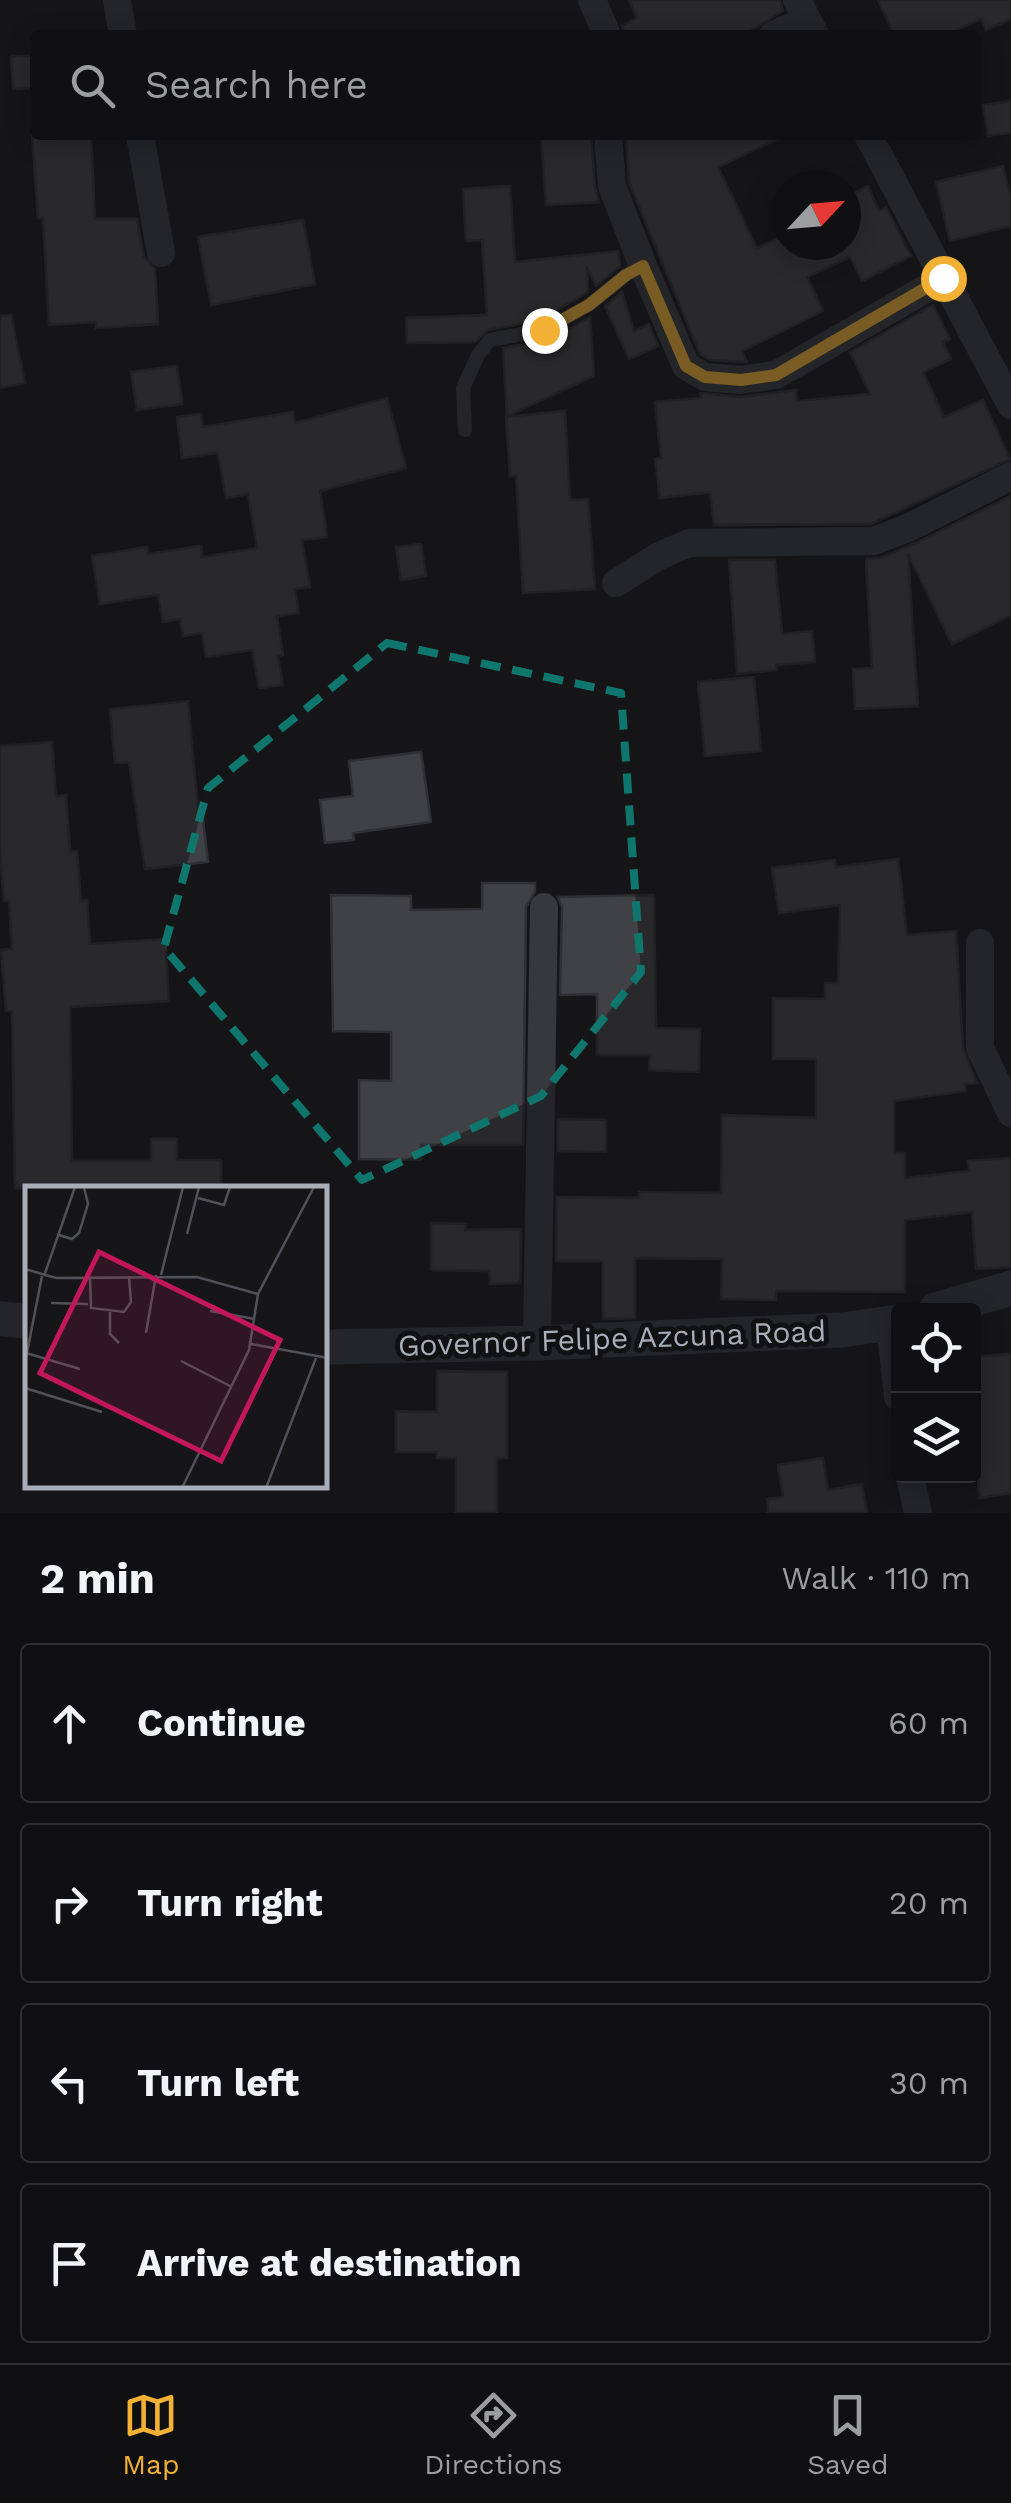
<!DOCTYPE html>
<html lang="en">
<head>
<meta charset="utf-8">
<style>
	:root { --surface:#101012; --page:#19191b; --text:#f1f3f6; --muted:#9c9d9f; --line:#303032; --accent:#f2b134 }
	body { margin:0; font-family:"Work Sans",sans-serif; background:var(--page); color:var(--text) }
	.controls { position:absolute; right:30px; bottom:30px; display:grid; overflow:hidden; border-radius:10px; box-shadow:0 5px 25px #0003 }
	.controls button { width:90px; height:90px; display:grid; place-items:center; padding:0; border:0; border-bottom:2px solid var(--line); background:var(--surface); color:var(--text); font:50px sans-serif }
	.compass { position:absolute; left:771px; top:170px; width:90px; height:90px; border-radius:50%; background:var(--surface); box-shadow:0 5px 25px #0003; rotate:64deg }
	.stop { position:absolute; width:30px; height:30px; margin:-22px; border:8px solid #f2b134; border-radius:50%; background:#fff }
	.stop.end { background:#f2b134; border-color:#fff; box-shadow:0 2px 10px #0008 }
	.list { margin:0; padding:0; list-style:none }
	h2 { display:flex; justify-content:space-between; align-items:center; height:130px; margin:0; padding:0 40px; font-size:42px }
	h2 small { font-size:32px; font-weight:400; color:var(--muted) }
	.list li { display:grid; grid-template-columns:65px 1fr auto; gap:30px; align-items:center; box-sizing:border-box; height:160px; margin:0 20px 20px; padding:0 20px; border:2px solid var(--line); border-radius:10px }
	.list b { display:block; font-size:38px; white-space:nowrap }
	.list em { font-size:32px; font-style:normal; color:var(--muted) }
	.icon { flex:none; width:55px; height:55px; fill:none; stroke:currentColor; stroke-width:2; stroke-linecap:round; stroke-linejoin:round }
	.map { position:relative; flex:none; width:1011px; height:1513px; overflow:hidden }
	.search { position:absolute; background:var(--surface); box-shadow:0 5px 25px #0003; left:30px; right:30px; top:30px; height:110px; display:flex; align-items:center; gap:25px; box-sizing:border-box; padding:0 35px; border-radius:10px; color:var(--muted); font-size:38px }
	.sheet { height:850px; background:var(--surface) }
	nav { display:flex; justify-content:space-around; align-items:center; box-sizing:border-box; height:140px; border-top:2px solid var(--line); background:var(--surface); font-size:28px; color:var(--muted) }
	nav a { display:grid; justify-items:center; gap:5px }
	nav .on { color:var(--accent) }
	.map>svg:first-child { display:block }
	.building { fill:#404145; stroke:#303034; stroke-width:2.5 }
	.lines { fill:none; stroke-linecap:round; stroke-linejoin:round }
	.service { stroke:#37383d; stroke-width:14 }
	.minor { stroke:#37383d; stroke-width:28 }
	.tertiary { stroke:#37383d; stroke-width:35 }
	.route { stroke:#f2b134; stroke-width:12 }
	.marked { fill:none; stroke:#0f766e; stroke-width:8; stroke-dasharray:20 12; stroke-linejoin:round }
	.labels { text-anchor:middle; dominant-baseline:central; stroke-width:10; stroke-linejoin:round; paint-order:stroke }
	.street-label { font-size:30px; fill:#a8adb8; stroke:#111113 }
	.inset-road { fill:none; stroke:#505258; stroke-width:2.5 }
	.view { fill:#c2185b; fill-opacity:0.15; stroke:#c2185b; stroke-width:5 }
	.inset-edge { fill:none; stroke:#a8adb8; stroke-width:5 }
</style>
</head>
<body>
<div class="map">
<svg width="1011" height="1513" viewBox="0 0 1011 1513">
	<rect width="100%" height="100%" fill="#161618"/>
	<g class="building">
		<path d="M629,0H780L783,11L743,35H624L622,26L637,18Z"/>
		<path d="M878,0H1011V19L986,30L981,19L945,35H894Z"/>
		<path d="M11,56H35V88L13,89Z"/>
		<path d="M1011,101V132L988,136L983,105Z"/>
		<path d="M32,135H91L95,219H137L144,257L155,269L158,324L96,328V322L49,325L43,218H38Z"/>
		<path d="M541,135H591L595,187L599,202L546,205Z"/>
		<path d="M626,135H786L718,167L757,248L786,234V245H846V197L868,186L879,211L886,207L911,256L862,281L850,257L807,277L823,311L742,351L747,362L710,360L700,354L629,182Z"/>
		<path d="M1003,166L1011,199V226L950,241L936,182Z"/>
		<path d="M510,186L515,262L618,251L620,266L596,286L587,267L588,292L540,320L488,330L475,342L407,343L406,318L487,315L482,240L466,241L463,189Z"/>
		<path d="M303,220L315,284L211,305L198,237Z"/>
		<path d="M622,292L634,331L649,324L658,346L629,359L605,306Z"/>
		<path d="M933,305L950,339L943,342L951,359L923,372L944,417L983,400L1010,459L871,524L714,525L710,492L660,498L655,459L661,458L655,402L701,398L700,393L740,397L796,390L797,401L870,394L850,352Z"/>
		<path d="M11,315L25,383L0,388V316Z"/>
		<path d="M590,317L594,376L507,416L503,348L549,340Z"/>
		<path d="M177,366L182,404L137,410L131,372Z"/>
		<path d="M387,398L406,468L320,491L327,537L302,540L310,587L295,589L299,613L277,616L283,655L278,656L283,685L259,688L252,650L206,657L202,633L183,636L180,619L163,622L158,595L100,604L92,556L147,547L148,554L201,546L202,557L257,548L248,494L226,498L218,453L182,458L177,417L201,414L203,427L293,412L295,423Z"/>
		<path d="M565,411L570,500L588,499L595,589L523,593L516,476H510L506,417Z"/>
		<path d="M1011,496V615L952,644L908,554L918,706L855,709L853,669L872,668L866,559L880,558L916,543Z"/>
		<path d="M421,544L426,576L401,580L396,547Z"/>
		<path d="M729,560H775L782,634L812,631L815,662L776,665L777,670L737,674Z"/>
		<path d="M754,677L761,751L705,756L698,682Z"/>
		<path d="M188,701L199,820L203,819L208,862L145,869L129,762L115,763L110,709Z"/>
		<path d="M52,742L56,796L66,795L70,852L77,851L81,901L87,900L90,944L165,939L169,1001L70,1007L72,1161H151V1139H177V1160H221V1188H15L12,1011H6L1,950L12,949L9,901H4L0,853V746Z"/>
		<path d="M421,752L431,822L353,833L354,840L325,843L320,800L353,796L349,761Z"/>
		<path d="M898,859L907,935L956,931L963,1049L977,1083L965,1084V1091L894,1101V1153H905V1178L969,1171L968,1161L1011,1158V1267L976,1269L972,1212L905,1220V1292L776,1291V1300L721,1299L722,1259L635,1258V1318L603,1319V1261H556L557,1197L639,1198V1192L721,1193L722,1115L816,1118V1059H773V998L825,999V983H838L840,905L779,913L772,868L835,860L836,867Z"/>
		<path d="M482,883H535V892L526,907L523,1145H421V1160L359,1159V1080L391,1081V1032L333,1031L331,895L411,896V910L482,909Z"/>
		<path d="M654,895L656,1028L700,1029L699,1072L649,1070L650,1055H597V994L560,995L562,907L558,897Z"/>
		<path d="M558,1119L606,1120V1152L558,1151Z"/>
		<path d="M431,1223L466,1224L465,1230L521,1229L520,1283L490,1284L489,1271L431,1270Z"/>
		<path d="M1011,1354V1493L980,1498L974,1448V1357Z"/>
		<path d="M437,1371L507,1372V1458H497V1513H456V1458H437V1452H396V1411L437,1412Z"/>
		<path d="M823,1458L828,1490L862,1484L867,1513H768L767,1499L783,1497L778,1465Z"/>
	</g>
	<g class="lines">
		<path class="service" d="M465,430L463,388L478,355L490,340L544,330L589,305L626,275L643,266"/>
		<g class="minor">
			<path d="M117,0L123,35"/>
			<path d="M592,0L607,35"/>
			<path d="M797,0L815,35"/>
			<path d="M773,35L807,20"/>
			<path d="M140,135L161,253"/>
			<path d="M608,135L612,186L643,266L686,366L705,377L741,380L776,375L943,279"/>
			<path d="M868,135L1011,405"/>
			<path d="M616,583L659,556L689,543L874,541L910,527L1011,476"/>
			<path d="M980,943V1048L1011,1113"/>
			<path d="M890,1324L898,1397"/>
			<path d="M537,1343L544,907"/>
			<path d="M910,1476L918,1513"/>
		</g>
		<g class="tertiary">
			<path d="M936,1310L1011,1288"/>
			<path d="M0,1319L28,1321"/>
			<path d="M325,1347L537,1343L842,1330L898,1322"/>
		</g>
	</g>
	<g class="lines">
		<path class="route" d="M544,330L589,305L626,275L643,266L686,366L705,377L741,380L776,375L943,278"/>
	</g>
	<path d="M0 0H1011V1513H0ZM387,643L621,693L641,972L541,1096L362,1180L164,948L208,788Z" fill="#161618" fill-opacity=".55" fill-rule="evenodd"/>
	<path class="marked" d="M387,643L621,693L641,972L541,1096L362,1180L164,948L208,788Z"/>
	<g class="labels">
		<g class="street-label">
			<text transform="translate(612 1338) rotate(-2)">Governor Felipe Azcuna Road</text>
		</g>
	</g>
	<g transform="translate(25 1186)">
		<rect width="302" height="302" fill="#161618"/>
		<path class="inset-road" d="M173,12L199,19L205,1M162,48L174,1M34,49L47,53L54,47L63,18L59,1M0,83L31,92L172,91L233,108M136,89L158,1M19,90L50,1M65,92L66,122L99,126L106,116L104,91M26,117L63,118M185,125L230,133M85,126V148L94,157M121,147L131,89M226,158L303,172M1,167L55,183M156,175L207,201M0,177L17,90M0,202L77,226M157,302L224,164L233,108L289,1M241,302L291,172"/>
		<path class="view" d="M74,66L255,154L196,275L15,187Z"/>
		<rect width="302" height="302" class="inset-edge"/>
	</g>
</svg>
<div class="controls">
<button><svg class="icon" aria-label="locate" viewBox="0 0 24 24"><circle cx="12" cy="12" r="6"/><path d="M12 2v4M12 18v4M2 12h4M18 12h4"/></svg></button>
<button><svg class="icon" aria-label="layers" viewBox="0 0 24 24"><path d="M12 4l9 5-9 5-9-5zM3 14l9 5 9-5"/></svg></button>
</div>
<svg class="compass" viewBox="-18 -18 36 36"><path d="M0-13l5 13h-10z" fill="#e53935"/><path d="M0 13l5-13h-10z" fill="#9c9d9f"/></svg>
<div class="stop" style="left:943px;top:278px"></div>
<div class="stop end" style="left:544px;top:330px"></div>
<div class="search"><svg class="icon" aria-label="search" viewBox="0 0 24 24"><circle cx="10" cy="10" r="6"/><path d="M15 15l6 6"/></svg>Search here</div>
</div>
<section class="sheet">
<h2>2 min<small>Walk · 110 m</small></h2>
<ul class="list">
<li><svg class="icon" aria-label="ahead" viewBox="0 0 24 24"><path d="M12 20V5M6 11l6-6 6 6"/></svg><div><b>Continue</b></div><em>60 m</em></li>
<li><svg class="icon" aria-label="right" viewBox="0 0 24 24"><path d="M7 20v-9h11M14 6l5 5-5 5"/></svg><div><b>Turn right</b></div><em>20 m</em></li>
<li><svg class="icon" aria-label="left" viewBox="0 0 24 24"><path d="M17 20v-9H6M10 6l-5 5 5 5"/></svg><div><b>Turn left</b></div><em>30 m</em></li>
<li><svg class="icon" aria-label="arrive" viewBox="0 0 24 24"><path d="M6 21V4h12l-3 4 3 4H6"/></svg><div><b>Arrive at destination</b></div></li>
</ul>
</section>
<nav>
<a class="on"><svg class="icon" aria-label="map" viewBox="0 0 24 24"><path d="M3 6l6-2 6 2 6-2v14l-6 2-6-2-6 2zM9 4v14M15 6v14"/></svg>Map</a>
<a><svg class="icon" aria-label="directions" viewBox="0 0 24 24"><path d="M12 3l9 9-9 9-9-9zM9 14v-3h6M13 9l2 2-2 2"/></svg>Directions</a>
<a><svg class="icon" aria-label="saved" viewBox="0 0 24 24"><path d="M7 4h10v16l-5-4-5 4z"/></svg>Saved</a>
</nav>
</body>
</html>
